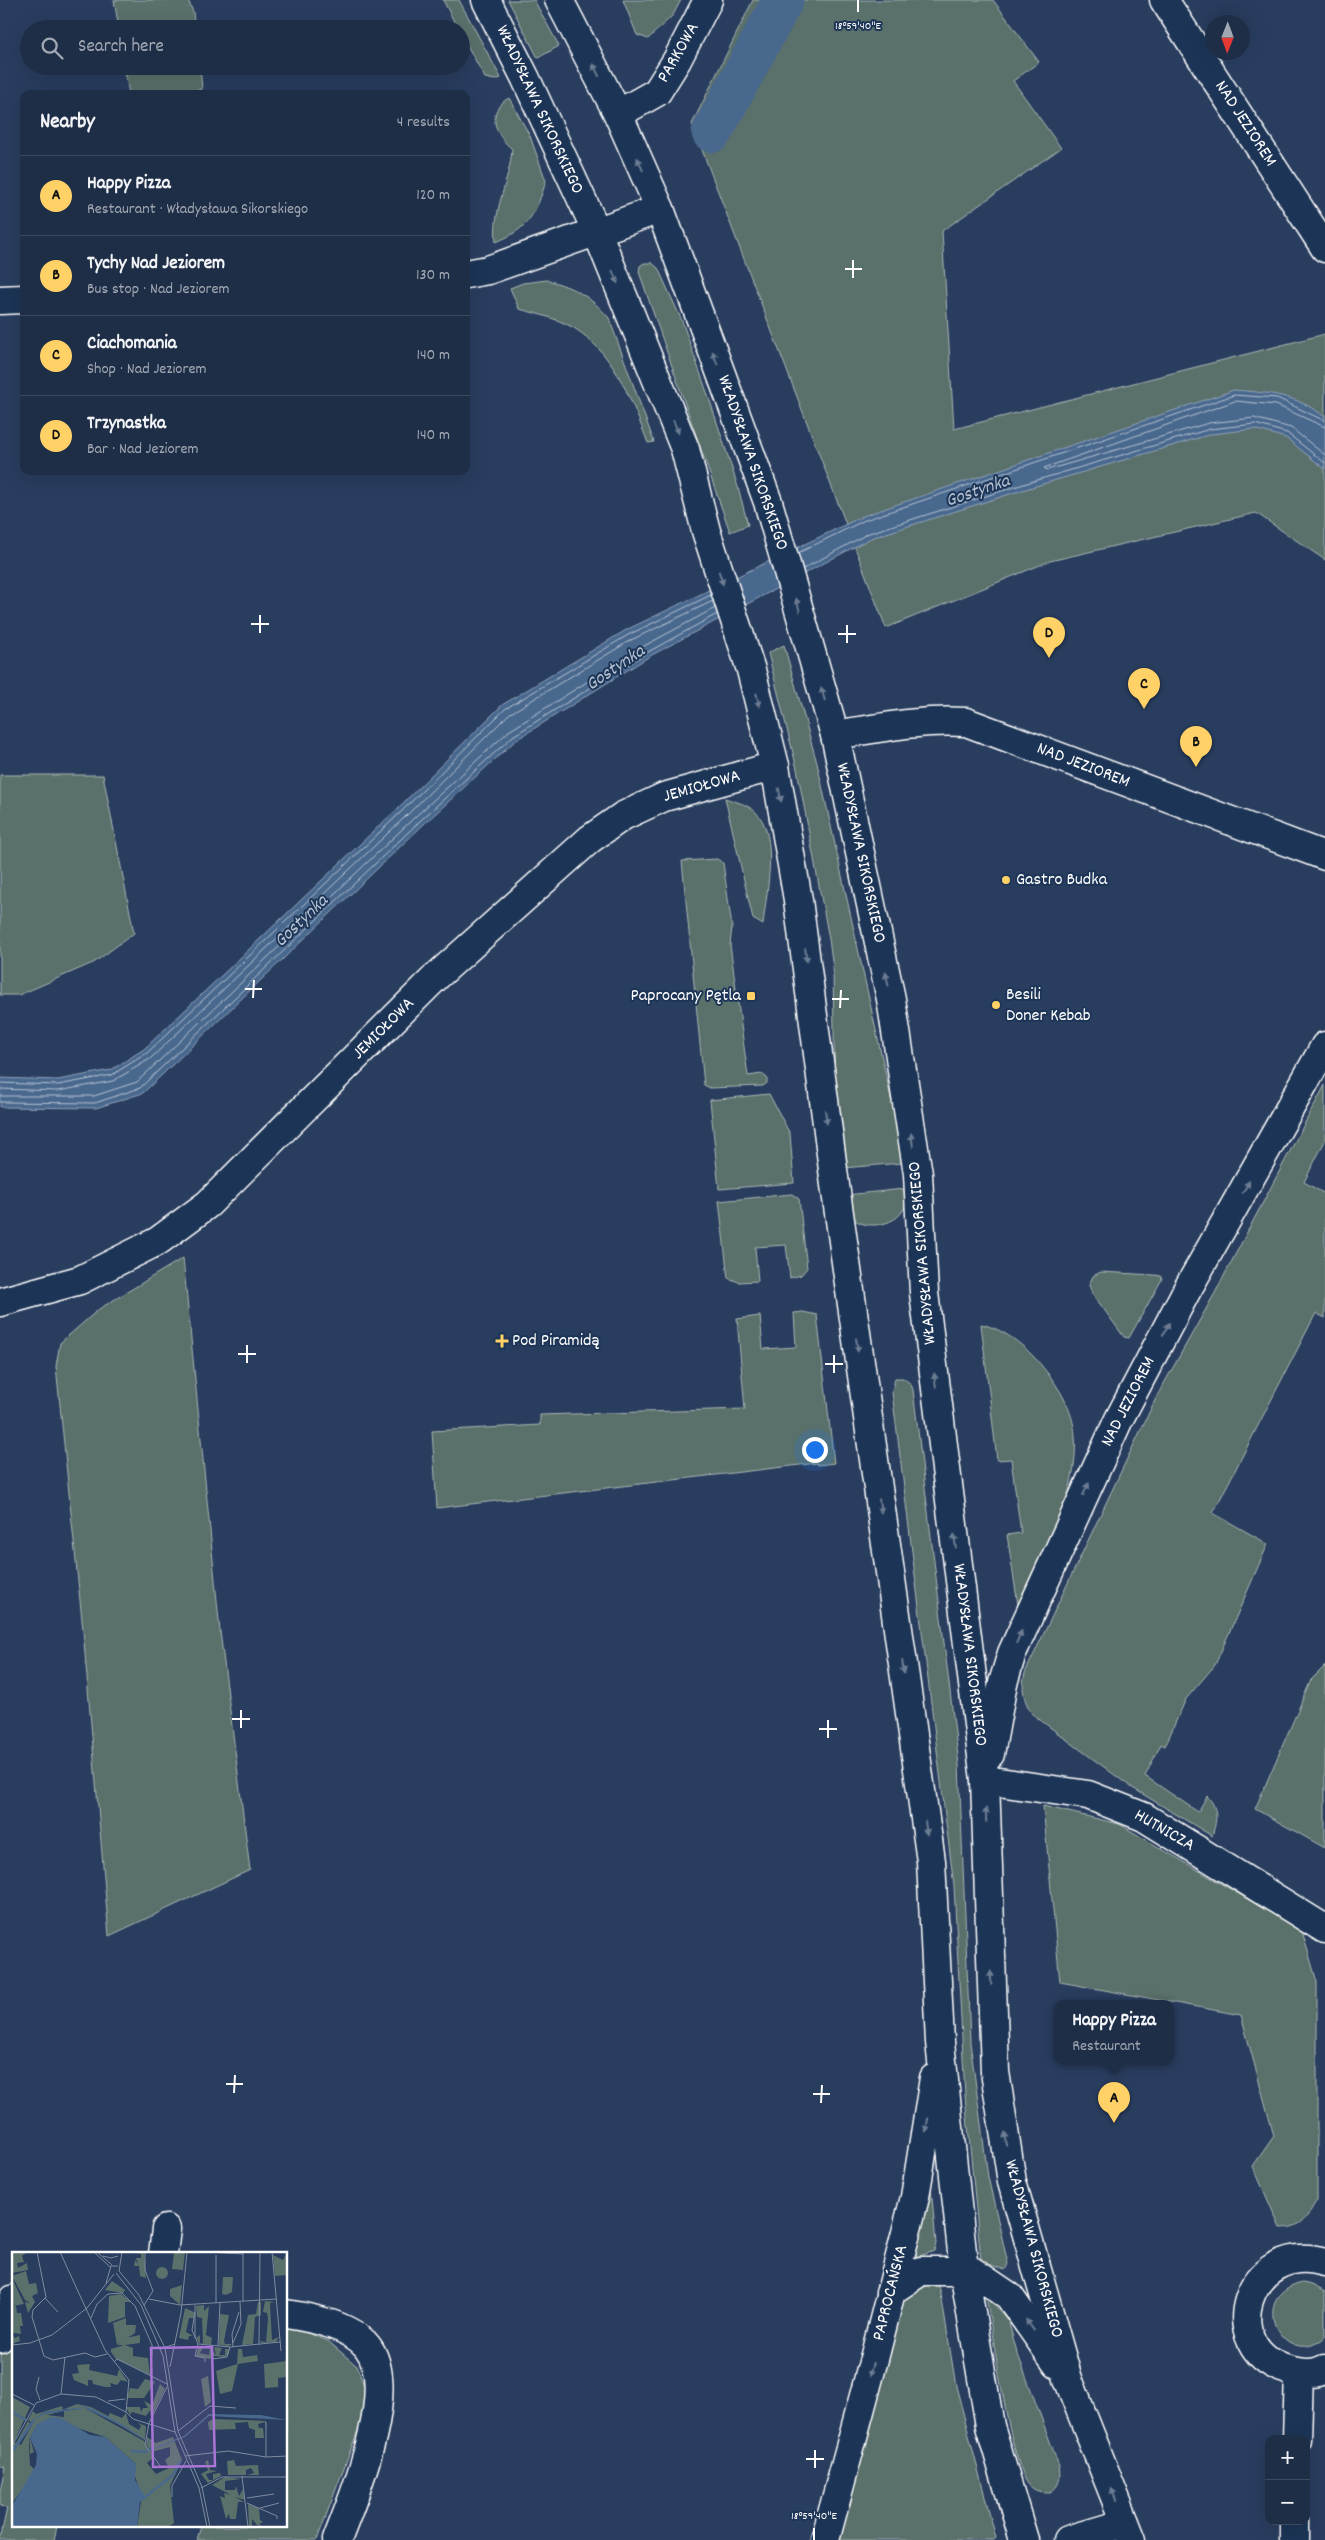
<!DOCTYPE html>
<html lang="en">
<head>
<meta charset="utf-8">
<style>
	:root { --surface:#1f2e47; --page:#2c3a52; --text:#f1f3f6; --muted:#a1a8b4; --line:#3c4a60; --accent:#ffd166 }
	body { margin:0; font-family:Dekko,sans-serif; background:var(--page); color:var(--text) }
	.controls { position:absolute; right:15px; bottom:15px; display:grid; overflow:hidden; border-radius:10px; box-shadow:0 5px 20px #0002 }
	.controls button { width:45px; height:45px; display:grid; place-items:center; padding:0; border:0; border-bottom:1px solid var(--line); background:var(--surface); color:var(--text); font:25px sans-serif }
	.compass { position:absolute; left:1205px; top:15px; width:45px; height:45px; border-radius:50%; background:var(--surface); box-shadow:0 5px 20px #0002; rotate:181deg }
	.you { position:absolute; left:814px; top:1449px; width:18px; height:18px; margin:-12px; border:4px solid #fff; border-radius:50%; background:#1a73e8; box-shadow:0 0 0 8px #1a73e833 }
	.badge { display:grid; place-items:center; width:32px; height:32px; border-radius:50%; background:var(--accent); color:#111; font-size:16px; font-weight:700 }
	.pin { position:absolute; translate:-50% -41px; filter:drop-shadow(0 1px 2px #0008) }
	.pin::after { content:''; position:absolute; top:26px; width:18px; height:15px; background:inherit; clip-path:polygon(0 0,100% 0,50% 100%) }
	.popup { position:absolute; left:1054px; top:2000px; width:120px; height:65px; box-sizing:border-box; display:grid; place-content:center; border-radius:10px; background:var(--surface); filter:drop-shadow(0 1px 4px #0005); font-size:16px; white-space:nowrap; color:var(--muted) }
	.popup b { font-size:19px; color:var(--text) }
	.popup::after { content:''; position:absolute; left:50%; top:100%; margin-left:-10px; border:10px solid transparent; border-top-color:var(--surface) }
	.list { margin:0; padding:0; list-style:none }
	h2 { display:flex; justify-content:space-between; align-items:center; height:65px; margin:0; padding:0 20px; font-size:21px }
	h2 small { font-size:16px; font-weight:400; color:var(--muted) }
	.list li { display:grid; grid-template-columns:32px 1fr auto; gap:15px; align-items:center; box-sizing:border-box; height:80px; padding:0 20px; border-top:1px solid var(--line) }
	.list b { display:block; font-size:19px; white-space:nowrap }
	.list p { margin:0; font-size:16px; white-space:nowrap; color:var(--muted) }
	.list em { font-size:16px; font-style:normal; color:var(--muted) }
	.icon { flex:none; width:28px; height:28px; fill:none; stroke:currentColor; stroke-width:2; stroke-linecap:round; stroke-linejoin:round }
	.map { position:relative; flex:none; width:1325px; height:2540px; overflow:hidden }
	.search { position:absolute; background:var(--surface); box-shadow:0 5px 20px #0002; left:20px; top:20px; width:450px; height:55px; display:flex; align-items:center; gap:12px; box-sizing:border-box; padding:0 18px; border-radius:28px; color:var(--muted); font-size:19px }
	.panel { position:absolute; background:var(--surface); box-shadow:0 5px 20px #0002; left:20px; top:90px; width:450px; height:385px; border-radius:10px }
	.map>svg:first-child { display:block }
	.green { fill:#5a706b; stroke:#acb8b5 }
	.water { fill:#49688e; stroke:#92a4bb }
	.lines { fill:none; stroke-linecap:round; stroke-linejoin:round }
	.shore { stroke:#b6c3d2; stroke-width:1 }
	.canal { stroke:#49688e; stroke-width:41 }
	.minor-casing { stroke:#fff; stroke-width:31 }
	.minor { stroke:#1d3557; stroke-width:28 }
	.oneway { fill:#6c7c92 }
	.ticks { fill:none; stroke:#fff; stroke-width:2 }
	.poi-dot { fill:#ffd166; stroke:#1d3557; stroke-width:2 }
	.labels { text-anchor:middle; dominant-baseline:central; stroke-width:4; stroke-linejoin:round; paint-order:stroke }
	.street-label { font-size:18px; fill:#fff; stroke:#1d3557 }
	.poi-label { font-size:18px; fill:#fff; stroke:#1d3557; text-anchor:start }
	.water-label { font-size:19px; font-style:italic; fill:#b6c3d2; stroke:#1d3557 }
	.inset-river { fill:none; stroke:#49688e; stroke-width:2.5 }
	.inset-road { fill:none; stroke:#7f8b9f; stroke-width:1 }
	.view { fill:#a976d5; fill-opacity:0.15; stroke:#a976d5; stroke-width:2.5 }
	.inset-edge { fill:none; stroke:#fff; stroke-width:2.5 }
	.ticks-label { font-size:12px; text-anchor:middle; fill:#fff; stroke:#1d3557; stroke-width:4; stroke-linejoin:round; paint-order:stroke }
</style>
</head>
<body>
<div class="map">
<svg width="1325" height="2540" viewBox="0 0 1325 2540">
	<rect width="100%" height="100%" fill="#293d5f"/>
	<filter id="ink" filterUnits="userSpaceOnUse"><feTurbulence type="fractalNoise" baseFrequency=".02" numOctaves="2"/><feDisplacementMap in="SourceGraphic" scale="10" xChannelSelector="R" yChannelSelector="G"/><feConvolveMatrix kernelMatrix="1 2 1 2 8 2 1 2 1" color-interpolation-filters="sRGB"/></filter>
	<g filter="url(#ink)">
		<g class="green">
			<path d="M114,0H188L193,12L195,29H119Z"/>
			<path d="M443,0H459L501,78L495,80L485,78L461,34V29H458Z"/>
			<path d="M508,0H534L559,46L538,58Z"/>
			<path d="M623,0H681L673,15L648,39L637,35Z"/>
			<path d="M753,0H993L1039,62L1013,81L1061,148L942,231L954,429L1325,334V560L1256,513L1050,561L886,628L692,124Z"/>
			<path d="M124,66H200L202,89L176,94H129Z"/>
			<path d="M509,98L530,136L546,181C536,213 529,229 496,242C492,210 510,181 512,149C495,135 485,111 509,98Z"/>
			<path d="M644,263H652L658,268L682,321L710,401L738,487L748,525L730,532L639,272L640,266Z"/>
			<path d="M547,280C575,288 590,296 609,318L654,442L648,443C632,402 617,359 580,332C564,320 538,314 519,309L510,288L523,283Z"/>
			<path d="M784,645L817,763L894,1112L902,1163L843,1168L835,1097L833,968L829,939L797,769L768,653Z"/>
			<path d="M0,775H103L134,933L95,962L19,995H0Z"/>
			<path d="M725,798C732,801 740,802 747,806C783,823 766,892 763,925L753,919Z"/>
			<path d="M717,859L723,863L732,927L730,945L748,1076L762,1074L767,1078V1083L763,1086L710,1088L704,1085L682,861Z"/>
			<path d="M1325,1085V1141L1304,1182L1325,1194V1318L1316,1313L1213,1513L1268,1544L1215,1665L1186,1699L1165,1746L1161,1744L1145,1776L1198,1812L1207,1796C1219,1809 1217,1820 1212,1836L1131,1787L1032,1714C1023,1699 1021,1689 1025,1673L1157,1396L1215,1293Z"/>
			<path d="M769,1094L790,1134L794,1183L719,1189L710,1100Z"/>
			<path d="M904,1189C904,1194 906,1201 905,1205C901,1225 864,1232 852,1217C847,1210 847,1203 846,1195Z"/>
			<path d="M792,1194L799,1199L807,1268L801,1275L790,1278L786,1245L755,1247L758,1281L739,1282L728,1278L719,1201Z"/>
			<path d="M183,1258L220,1631L250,1870L109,1936L83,1630L56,1366L60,1343L99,1309Z"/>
			<path d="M1101,1272L1154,1275L1161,1276L1162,1279L1129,1338L1124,1337L1092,1293L1089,1285L1093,1276Z"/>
			<path d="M803,1312L817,1315L834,1463L818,1465L817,1463L437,1508L432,1431L540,1425V1415L745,1409L737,1319L760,1316L763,1349L796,1347L794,1313Z"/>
			<path d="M981,1324C1007,1330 1029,1349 1045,1370C1060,1388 1073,1411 1075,1435C1080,1493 1042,1559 1019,1611L1007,1535L1021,1533L1011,1459L997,1460Z"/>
			<path d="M895,1378H903L911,1384L913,1390L959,1765L970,2042L988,2177L1008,2264L1005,2270L981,2261L965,2095L954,1886L892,1392Z"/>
			<path d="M1325,1666V1848L1255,1809L1311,1680Z"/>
			<path d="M1043,1806L1119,1824L1302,1931L1317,1982V2200C1306,2218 1303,2228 1280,2228L1253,2166L1274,2136L1241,2015L1060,1982Z"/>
			<path d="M929,2163L936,2244L934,2251L920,2256L908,2253Z"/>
			<path d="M934,2282L939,2286L941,2294L956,2386L996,2538L994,2540H840L891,2319L904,2298Z"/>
			<path d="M1302,2283L1312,2285L1325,2292V2337C1287,2372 1242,2298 1302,2283Z"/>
			<path d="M986,2296L1008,2320L1017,2352L1059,2466C1061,2477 1060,2487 1050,2492C1042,2492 1035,2492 1029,2485C1011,2466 992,2330 986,2296Z"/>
			<path d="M286,2328L301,2330L328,2341L357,2366L365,2389L361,2422L317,2540H197L201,2526H286Z"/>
			<path d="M12,2345H14V2526H57L54,2540H0L7,2508L0,2506V2490L5,2467L0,2466V2347Z"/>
		</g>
		<path class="water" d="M1234,390C1269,393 1296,394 1325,417V469L1286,438L1254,429L1212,434L1029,488L871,538L650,656L516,740L424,824L143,1093L96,1108L0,1107V1078L58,1080L111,1070L144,1049L397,809L502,705L626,630L863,516Z"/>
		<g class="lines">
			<g class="shore">
				<path d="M1325,427L1276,405L1235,401L1044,468L1047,470L1209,423L1254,418L1291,428L1325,455"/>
				<path d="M798,553L865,520L1234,395L1277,398L1325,421"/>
				<path d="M803,569L869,533L1027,483L1210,429L1255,424L1287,433L1325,463"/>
				<path d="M0,1083L58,1085L112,1075L147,1053L400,813L505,709L628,635L711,595"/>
				<path d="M0,1089L58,1091L113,1081L150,1059L405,817L509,714L631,640L713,601"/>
				<path d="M0,1096H94L137,1082L416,816L509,731L644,646L715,608"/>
				<path d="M0,1102L95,1103L140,1088L421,820L513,736L648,652L717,614"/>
			</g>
			<path class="canal" d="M712,132L783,0"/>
			<defs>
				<g id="minor">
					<path d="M486,0L525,77L597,232L685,449L706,531L751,670L775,766L798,900L835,1185L931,1861L940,2042L964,2271L990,2426L1024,2540"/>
					<path d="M559,0L618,114L660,209L706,333L768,502L835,735L891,999L918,1174L924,1293L985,1780L995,2072L1012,2182L1068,2379L1132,2540"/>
					<path d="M1164,0L1325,248"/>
					<path d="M618,114L657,92L677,60L708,0"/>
					<path d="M466,274L488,270L660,209"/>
					<path d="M0,300L24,299"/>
					<path d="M835,735C879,728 921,719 966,722L1325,856"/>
					<path d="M0,1302L80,1280L158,1241L208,1204L437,976L590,839L623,816L664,797L775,766"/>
					<path d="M990,1754L1003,1683L1012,1653L1119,1419L1187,1290L1325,1046"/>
					<path d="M985,1780L1088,1795L1144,1817L1325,1929"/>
					<path d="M163,2254L166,2229"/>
					<path d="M1325,2262C1246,2239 1214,2349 1288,2370C1299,2373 1315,2375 1325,2369"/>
					<path d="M890,2292L921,2271H972L1009,2296L1057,2364"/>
					<path d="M286,2314C312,2318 349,2325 367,2346C400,2387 354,2496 337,2540"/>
					<path d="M0,2338L5,2332L14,2299"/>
					<path d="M1297,2439L1299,2373"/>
					<path d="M825,2540L875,2355L915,2197L934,2078"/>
					<path d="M1068,2540L1125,2523"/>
					<path d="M1294,2540V2521"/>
				</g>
			</defs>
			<use href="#minor" class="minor-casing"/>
			<use href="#minor" class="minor"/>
		</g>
		<defs><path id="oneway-solid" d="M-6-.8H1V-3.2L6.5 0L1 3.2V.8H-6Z" transform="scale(1.25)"/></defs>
		<g class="oneway">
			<use href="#oneway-solid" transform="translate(596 70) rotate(-117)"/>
			<use href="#oneway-solid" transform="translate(640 164) rotate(-114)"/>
			<use href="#oneway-solid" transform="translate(615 277) rotate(68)"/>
			<use href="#oneway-solid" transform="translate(715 358) rotate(-110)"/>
			<use href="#oneway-solid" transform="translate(676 427) rotate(68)"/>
			<use href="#oneway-solid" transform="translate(721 578) rotate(72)"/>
			<use href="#oneway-solid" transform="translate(798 605) rotate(-106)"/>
			<use href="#oneway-solid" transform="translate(823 694) rotate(-105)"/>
			<use href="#oneway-solid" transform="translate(758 700) rotate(76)"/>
			<use href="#oneway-solid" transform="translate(780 795) rotate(80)"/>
			<use href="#oneway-solid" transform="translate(806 955) rotate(83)"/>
			<use href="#oneway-solid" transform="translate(887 979) rotate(-102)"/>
			<use href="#oneway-solid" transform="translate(826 1117) rotate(83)"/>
			<use href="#oneway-solid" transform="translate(912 1140) rotate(-98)"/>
			<use href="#oneway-solid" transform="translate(1246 1187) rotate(-60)"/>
			<use href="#oneway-solid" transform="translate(1166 1329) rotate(-62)"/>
			<use href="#oneway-solid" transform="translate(857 1345) rotate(82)"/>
			<use href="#oneway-solid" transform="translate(935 1380) rotate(-97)"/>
			<use href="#oneway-solid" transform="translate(1086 1489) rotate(-65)"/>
			<use href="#oneway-solid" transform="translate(880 1506) rotate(82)"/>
			<use href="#oneway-solid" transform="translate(955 1541) rotate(-97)"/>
			<use href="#oneway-solid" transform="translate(1019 1637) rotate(-66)"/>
			<use href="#oneway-solid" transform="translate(903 1667) rotate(82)"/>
			<use href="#oneway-solid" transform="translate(986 1815) rotate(-92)"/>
			<use href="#oneway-solid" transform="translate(926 1828) rotate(82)"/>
			<use href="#oneway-solid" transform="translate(991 1978) rotate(-92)"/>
			<use href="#oneway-solid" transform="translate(927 2125) rotate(100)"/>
			<use href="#oneway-solid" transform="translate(1006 2139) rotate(-99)"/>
			<use href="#oneway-solid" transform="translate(1030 2325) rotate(-126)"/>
			<use href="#oneway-solid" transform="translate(872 2369) rotate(105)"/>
			<use href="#oneway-solid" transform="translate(1114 2495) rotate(-112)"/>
		</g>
	</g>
	<path class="ticks" d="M858,12V0M845,269H862M853,278V260M251,624H269M260,633V615M838,634H856M847,643V625M245,989H262M253,998L254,980M832,999H849M840,1008L841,990M238,1354H256M247,1363V1345M825,1364H843M834,1373V1355M232,1719H250M241,1728V1710M819,1729H837M828,1738V1720M226,2084H243M234,2093L235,2075M813,2094H830M821,2103L822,2085M806,2459H824M815,2468V2450M814,2540V2528"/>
	<g class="poi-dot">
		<circle cx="1006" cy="880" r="5"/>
		<rect x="746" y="991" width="10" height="10" rx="2.5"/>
		<circle cx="996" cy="1005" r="5"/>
		<path d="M499.5 1333.5h5v5h5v5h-5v5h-5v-5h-5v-5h5z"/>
	</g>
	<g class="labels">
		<g class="street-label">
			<text transform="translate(679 53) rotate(-60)">PARKOWA</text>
			<text transform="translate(539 110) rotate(65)">WŁADYSŁAWA SIKORSKIEGO</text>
			<text transform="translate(1245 124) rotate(57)">NAD JEZIOREM</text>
			<text transform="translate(752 463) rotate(71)">WŁADYSŁAWA SIKORSKIEGO</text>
			<text transform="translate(1083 766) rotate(21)">NAD JEZIOREM</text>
			<text transform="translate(702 787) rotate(-16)">JEMIOŁOWA</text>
			<text transform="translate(860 853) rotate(78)">WŁADYSŁAWA SIKORSKIEGO</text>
			<text transform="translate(384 1029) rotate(-45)">JEMIOŁOWA</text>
			<text transform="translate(923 1253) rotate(-95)">WŁADYSŁAWA SIKORSKIEGO</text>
			<text transform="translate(1129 1402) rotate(-63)">NAD JEZIOREM</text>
			<text transform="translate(969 1655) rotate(83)">WŁADYSŁAWA SIKORSKIEGO</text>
			<text transform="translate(1164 1831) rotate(30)">HUTNICZA</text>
			<text transform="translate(1033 2249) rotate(75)">WŁADYSŁAWA SIKORSKIEGO</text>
			<text transform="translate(891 2293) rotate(-76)">PAPROCAŃSKA</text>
		</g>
		<g class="poi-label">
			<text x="1016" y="880">Gastro Budka</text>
			<text x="1006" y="995">Besili<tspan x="1006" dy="21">Doner Kebab</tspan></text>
			<text x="741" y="996" text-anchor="end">Paprocany Pętla</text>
			<text x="512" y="1341">Pod Piramidą</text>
		</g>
		<g class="water-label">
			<text transform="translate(978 492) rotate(-19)">Gostynka</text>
			<text transform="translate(616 669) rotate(-34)">Gostynka</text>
			<text transform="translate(302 922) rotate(-44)">Gostynka</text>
		</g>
	</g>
	<g transform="translate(12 2252)">
		<rect width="275" height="275" fill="#293d5f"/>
		<path d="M0,0H15L10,4L12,10L5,11L6,16L15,11L16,18L0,21ZM121,0H132L134,26L128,24L127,14H122L123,8L126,12L124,6H129V2ZM162,0H173L171,18L160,17ZM275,0V23L263,24L261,3L271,8ZM144 21a6 6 0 1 1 12 0a6 6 0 1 1-12 0ZM14,19L17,32L24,31L26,41L20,44L23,50L16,61L13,50L18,51L13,48L0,24ZM211,25H221L220,40L214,43L210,42ZM0,26L12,52L1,54H4L5,61H9L11,74H8L9,82L1,81L2,86L7,84L8,89L0,92ZM100,29L113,38L111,41L93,38ZM170,33L168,53L158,44V37ZM109,42L119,50H113V65L96,71L97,44ZM253,49L263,50L258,51L260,88L267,85L264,90L249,91L248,89L254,90L256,67L255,61L251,60ZM246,50H249V63L243,65L241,92L230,93L236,63L244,62ZM192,53V59L197,54L194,83L200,86L199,93L187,91L184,86L188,83V91H191L190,66L185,65L184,54ZM173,56L182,60V66H177L174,80L181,84H177L176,88L167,86ZM208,62L217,63L212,89L213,92H220L217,94L207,93ZM114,66V73H124L123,81L105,93L101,71ZM128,83V91L113,93L121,96V104L136,106L138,123L104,107L99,100V97L112,93H106L114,86ZM187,94H192L188,101L197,103L198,95L204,103L202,95L210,96L207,103H213V97H217V101L213,105L202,104L198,107L184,104ZM226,97H230L231,105L245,103L246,109L226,112L220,139L208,142L204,119L225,112ZM275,109V125L266,126V135L253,136L252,112ZM78,112L77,118L105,124L107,117L116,130L109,128L105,133L98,131L99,135H93L81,132L80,128H76V134L62,128L60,122L67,121L65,113ZM196,124L199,150L193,155L189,127ZM133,127L143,130L132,146H115L118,136L126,137ZM145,129L153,137L139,165L138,158L134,164L120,160L118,163L114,155H128L129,160L131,156H136L132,149L140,153L148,132ZM0,145L18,155L2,190L4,191L16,169L18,171L7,192L9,193L24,165L32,162L52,159L35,163L52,165V159L73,156L132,189L141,206L135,211L144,222L157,216L153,208L158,204V195L139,200L134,192L135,185L144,191L161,185L170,208L158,234L162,271L156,275H125L130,244L122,222L124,212L93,185L59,174L25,173L18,186L22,200L18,202V185L17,194L18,213L24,219L1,250ZM65,152L79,155L96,164L98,161L110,166L114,161L117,172L127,178L129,174L126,171L134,174L133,188L80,157H52ZM50,154L51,158L32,160L19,170L16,168L21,159L24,162ZM201,167L254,169L253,177V170L246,172L247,176H251L252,186H243V178L237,176L236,170L223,171L224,177L197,178L196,170ZM196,208L198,218L205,219L194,222L197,228H201V222L208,221L209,224L196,231L189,222L196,218L193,210ZM222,208L224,214L246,213L247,223H235L242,221L239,216L234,218V223H216L215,209ZM213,225L229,227L213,229V238H223L224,234L227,244L231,237L233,248L223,245L232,250H226L224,267H218L217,262L214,267L208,244L213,246L212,241L219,243L200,233ZM236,252L247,256L248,268L251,270L247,272L252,275L245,273L240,267V275H237Z" fill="#5a706b"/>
		<path d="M73,155L80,157L111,173L144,195L172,184L197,162L249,163L275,168L197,164L173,185L145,196L110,174L73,156L32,162L19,170L32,160ZM40,165L49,166L78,183L93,185L124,212L123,228L134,246L128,250L125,275H0V254L24,213L25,202L18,186L25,172Z" fill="#49688e"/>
		<path class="inset-river" d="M0,160L14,168M119,199L133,200L141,195M0,200L22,168M133,245L161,223L169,208"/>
		<path class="inset-road" d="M25,0L34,45L21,58L20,65L32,104L41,108L73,101L83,105L95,102M48,0L93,98L117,128L114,160M82,0L98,15M85,0L100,13M195,0L231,2M260,0L269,99M91,4L99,6L106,4M107,19L127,43L153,96L166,179L190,235L198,275M107,19L110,0M104,21L129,53L151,104L163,180L187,236L195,275M94,31L99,14H106M33,46L46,60M137,47L168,53L265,47M231,49V0M204,51V3M132,53L141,39L133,18V0M183,53V86M183,60L180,78L186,92L218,95L268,90M79,66L85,52L96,42L110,41L123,54L140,93V104M221,91L229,72L228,50M186,92L183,104L193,106V110M0,93L18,91L40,83L75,56L102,22M247,93L248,0M206,94L208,51M221,95L220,82L227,60M148,97L163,92M200,107L215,105L218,95M139,109V125M102,110L105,107L155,132M158,115L169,61L175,0M27,125L24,137L28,148M0,142L22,153M49,142L53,105M96,149L113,147M166,179L198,154L224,156M0,194L24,151L49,142L84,145L114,160L121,167L163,180M173,204L216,199L254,205L275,204M254,205V170M149,215L133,193L137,171L155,135M230,224L236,275M189,236L210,225H275M160,245V234L174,209M235,246L262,242M235,251L265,264V267M248,256L267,251"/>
		<path class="view" d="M200,95L203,214L141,215L139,96Z"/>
		<rect width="275" height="275" class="inset-edge"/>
	</g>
	<g class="ticks-label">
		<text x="858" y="29">18°59'40"E</text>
		<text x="814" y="2519">18°59'40"E</text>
	</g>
</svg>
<div class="controls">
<button>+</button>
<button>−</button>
</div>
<svg class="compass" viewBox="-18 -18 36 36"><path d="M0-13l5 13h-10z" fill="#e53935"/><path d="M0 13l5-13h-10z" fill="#a1a8b4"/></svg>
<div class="you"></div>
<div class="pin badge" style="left:1114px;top:2123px">A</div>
<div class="popup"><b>Happy Pizza</b>Restaurant</div>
<div class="pin badge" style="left:1196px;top:767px">B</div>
<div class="pin badge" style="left:1144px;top:709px">C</div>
<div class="pin badge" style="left:1049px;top:658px">D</div>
<div class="search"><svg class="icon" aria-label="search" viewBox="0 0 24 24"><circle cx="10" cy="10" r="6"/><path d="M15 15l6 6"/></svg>Search here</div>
<section class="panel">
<h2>Nearby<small>4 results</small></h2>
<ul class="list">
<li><span class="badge">A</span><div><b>Happy Pizza</b><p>Restaurant · Władysława Sikorskiego</p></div><em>120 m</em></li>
<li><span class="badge">B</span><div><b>Tychy Nad Jeziorem</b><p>Bus stop · Nad Jeziorem</p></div><em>130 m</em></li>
<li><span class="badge">C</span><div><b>Ciachomania</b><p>Shop · Nad Jeziorem</p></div><em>140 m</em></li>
<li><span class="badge">D</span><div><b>Trzynastka</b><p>Bar · Nad Jeziorem</p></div><em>140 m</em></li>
</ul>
</section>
</div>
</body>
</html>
